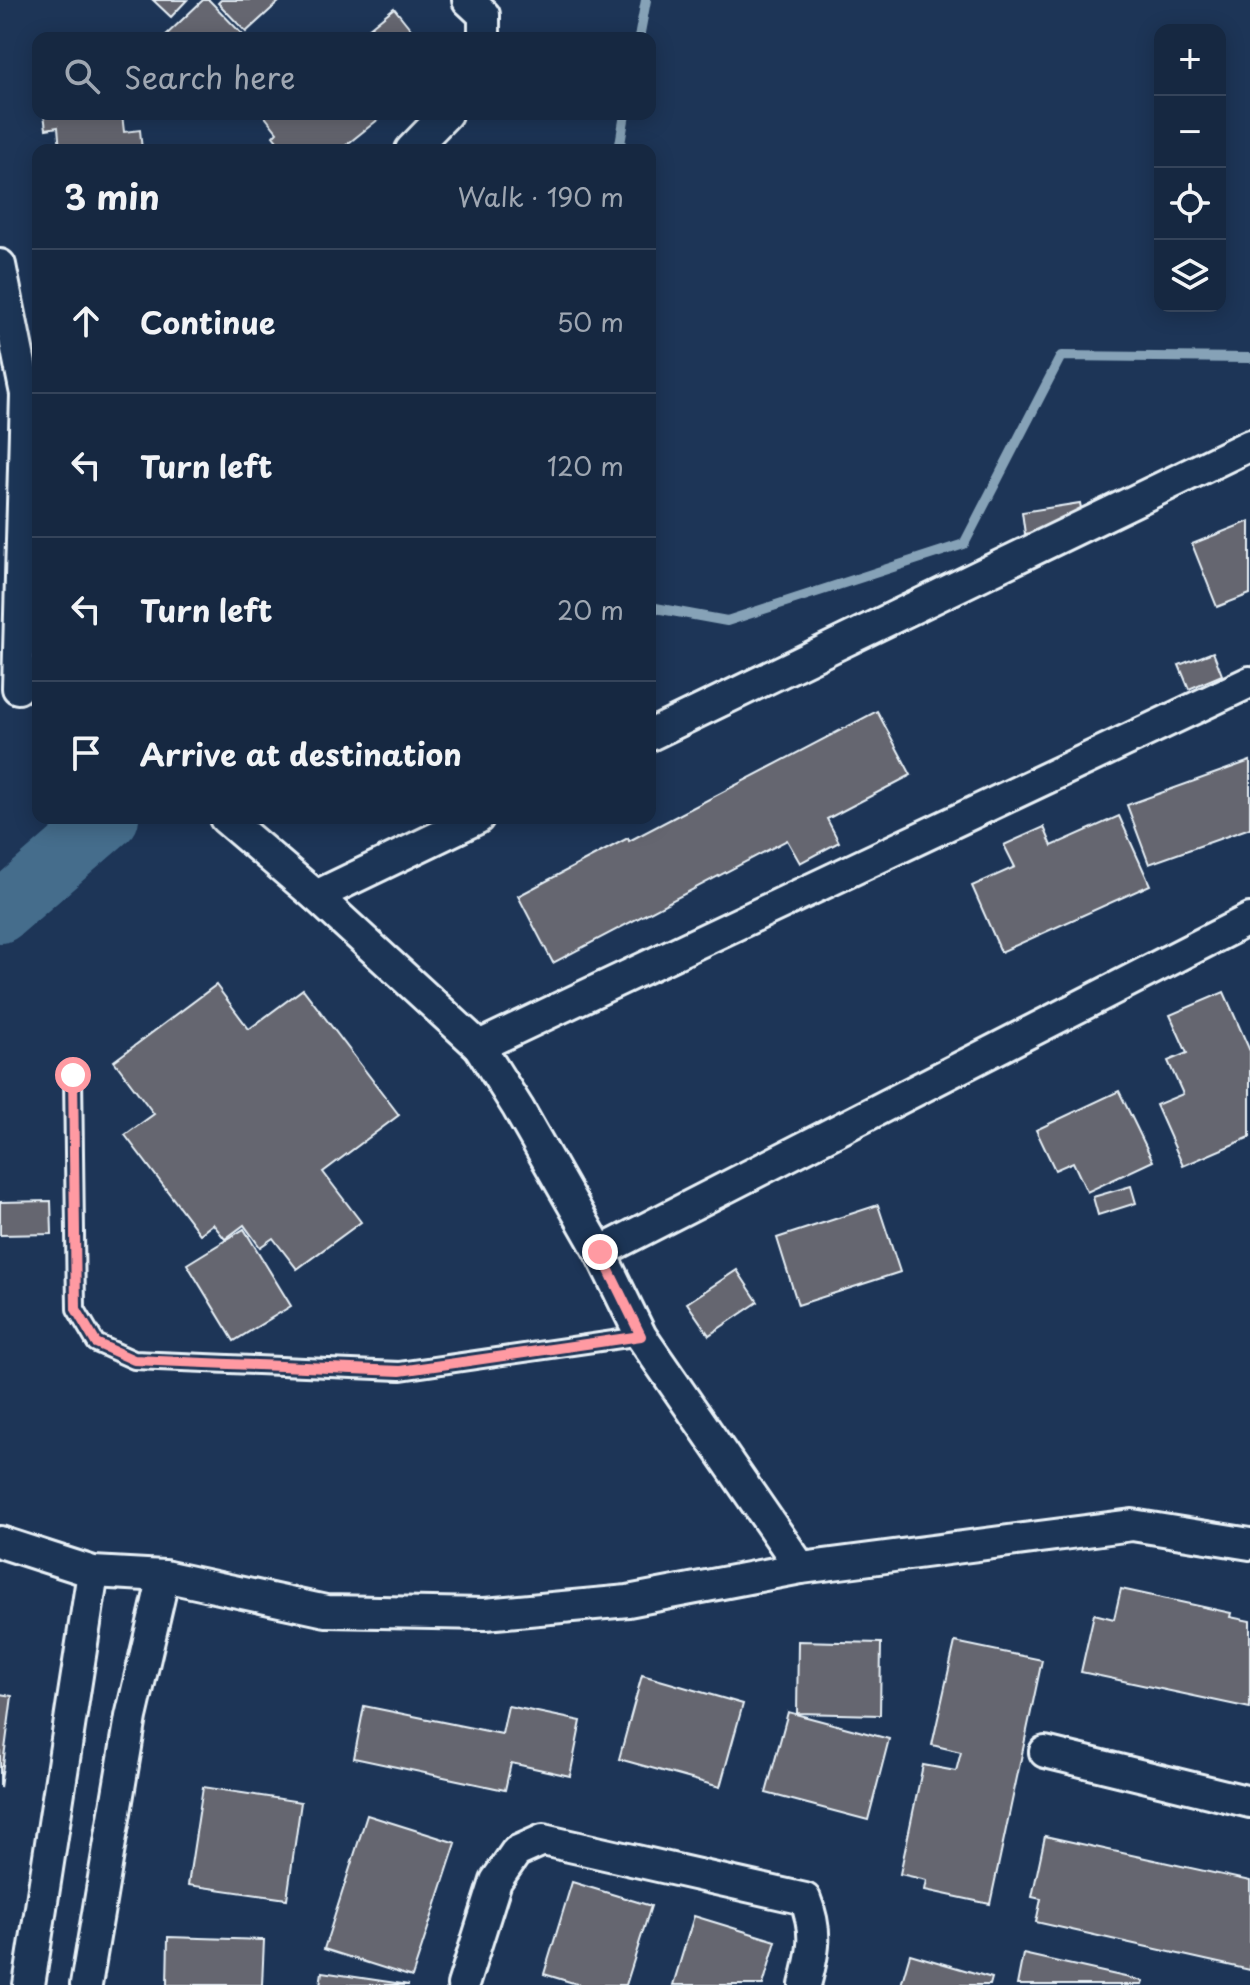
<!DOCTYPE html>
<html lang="en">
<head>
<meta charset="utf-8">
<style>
	:root { --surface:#162841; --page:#23344c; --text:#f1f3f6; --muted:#9ea6b1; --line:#35445a }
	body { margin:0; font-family:"Playpen Sans",sans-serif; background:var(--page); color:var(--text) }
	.controls { position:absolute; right:24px; top:24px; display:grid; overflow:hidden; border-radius:16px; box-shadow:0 4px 20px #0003 }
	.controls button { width:72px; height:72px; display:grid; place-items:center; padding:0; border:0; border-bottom:2px solid var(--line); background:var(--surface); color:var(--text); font:40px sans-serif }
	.stop { position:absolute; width:24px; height:24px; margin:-18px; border:6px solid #ff9aa2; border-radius:50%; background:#fff }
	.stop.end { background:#ff9aa2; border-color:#fff; box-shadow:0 2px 8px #0008 }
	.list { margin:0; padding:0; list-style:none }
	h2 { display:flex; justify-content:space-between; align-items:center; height:104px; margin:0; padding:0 32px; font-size:34px }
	h2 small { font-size:26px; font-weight:400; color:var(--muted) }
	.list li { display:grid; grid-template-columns:52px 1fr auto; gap:24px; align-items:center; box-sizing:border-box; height:144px; padding:0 32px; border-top:2px solid var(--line) }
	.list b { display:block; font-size:30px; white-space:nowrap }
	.list em { font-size:26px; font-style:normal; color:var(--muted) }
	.icon { flex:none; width:44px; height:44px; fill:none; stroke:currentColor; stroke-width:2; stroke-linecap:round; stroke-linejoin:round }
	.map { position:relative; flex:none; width:1250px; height:1985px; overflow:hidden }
	.search { position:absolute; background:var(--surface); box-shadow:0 4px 20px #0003; left:32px; top:32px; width:624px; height:88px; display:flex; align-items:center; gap:20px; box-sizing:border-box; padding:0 28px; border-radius:16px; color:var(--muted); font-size:30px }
	.panel { position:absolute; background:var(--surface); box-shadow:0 4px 20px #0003; left:32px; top:144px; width:624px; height:680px; border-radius:16px }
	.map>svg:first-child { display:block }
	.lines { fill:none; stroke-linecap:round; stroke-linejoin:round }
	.stream { stroke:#86a2b7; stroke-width:10 }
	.river { stroke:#446d8c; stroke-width:60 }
	.building { fill:#65666f; stroke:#e8f1f8; stroke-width:2 }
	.service-casing { stroke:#e8f1f8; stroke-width:22 }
	.minor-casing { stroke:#e8f1f8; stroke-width:36 }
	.service { stroke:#1d3557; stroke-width:16 }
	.minor { stroke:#1d3557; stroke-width:30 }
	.route { stroke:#ff9aa2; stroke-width:10 }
</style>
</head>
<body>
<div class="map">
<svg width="1250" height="1985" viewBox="0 0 1250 1985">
	<rect width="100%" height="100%" fill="#1d3557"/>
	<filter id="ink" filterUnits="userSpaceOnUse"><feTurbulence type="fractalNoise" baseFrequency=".0125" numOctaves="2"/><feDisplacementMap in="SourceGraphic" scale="16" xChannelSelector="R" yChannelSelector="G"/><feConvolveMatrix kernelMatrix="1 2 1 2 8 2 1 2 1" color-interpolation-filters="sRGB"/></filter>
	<g filter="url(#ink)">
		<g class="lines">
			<g class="stream">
				<path d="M639,38L646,0"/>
				<path d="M619,150L625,114"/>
				<path d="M650,607L727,621L964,544L1061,356L1250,358"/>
			</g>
			<path class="river" d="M0,913L109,818"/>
		</g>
		<g class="building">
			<path d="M153,0H187L171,17Z"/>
			<path d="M203,0H209L245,37L163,38Z"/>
			<path d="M221,0H281L246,32L218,3Z"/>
			<path d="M394,8L418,38H357Z"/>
			<path d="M44,114H122L124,132L140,130L142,150H60L58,127L46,129Z"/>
			<path d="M263,114H385L340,150H284L273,136L277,132Z"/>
			<path d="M1080,503L1084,525L1025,534L1022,512Z"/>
			<path d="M1250,521V594L1217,607L1192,544Z"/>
			<path d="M1213,652L1222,675L1189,689L1179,665Z"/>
			<path d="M877,711L911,775L827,819L839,842L800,863L787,840L553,963L518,896L628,838L629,841Z"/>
			<path d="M1250,761V828L1149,864L1127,805Z"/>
			<path d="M1119,816L1150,885L1001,952L972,886L1015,867L1004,845L1044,827L1052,846Z"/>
			<path d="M216,985L249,1029L303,989L399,1115L323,1172L361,1222L297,1269L273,1238L260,1247L244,1225L225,1239L213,1224L200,1234L125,1135L154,1114L114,1061Z"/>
			<path d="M1224,992L1250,1051V1137L1183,1166L1156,1105L1183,1094L1168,1061L1187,1053L1170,1015Z"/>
			<path d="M1119,1091L1153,1161L1087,1192L1073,1162L1055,1170L1036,1130Z"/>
			<path d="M1131,1186L1136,1203L1098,1215L1093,1197Z"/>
			<path d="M51,1201L52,1234L0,1235V1202Z"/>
			<path d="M878,1205L900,1272L798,1305L777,1238Z"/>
			<path d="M244,1229L291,1306L234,1341L187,1264Z"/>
			<path d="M737,1270L758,1302L709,1335L687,1303Z"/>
			<path d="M1121,1589L1231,1613L1230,1617L1250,1621V1708L1081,1672L1094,1614L1114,1619Z"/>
			<path d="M798,1641L881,1643L880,1715L797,1713Z"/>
			<path d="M955,1642L1042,1660L990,1904L925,1890L927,1880L900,1874L923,1765L956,1771L961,1752L932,1745Z"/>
			<path d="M642,1675L743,1704L720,1787L619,1759Z"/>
			<path d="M0,1694L12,1696L0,1788Z"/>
			<path d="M364,1706L502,1734L508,1706L581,1721L570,1776L511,1763L505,1790L354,1758Z"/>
			<path d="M788,1712L889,1739L868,1820L766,1793Z"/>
			<path d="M203,1787L301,1802L287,1899L188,1885Z"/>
			<path d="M367,1815L456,1843L412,1977L324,1949Z"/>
			<path d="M1045,1836L1250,1881V1970L1036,1922L1041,1899L1032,1897Z"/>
			<path d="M572,1882L651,1906L626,1985H580L544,1974Z"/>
			<path d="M694,1916L776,1941L763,1985H673Z"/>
			<path d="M168,1937L264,1940L262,1985H167Z"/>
			<path d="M910,1954L992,1978L990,1985H901Z"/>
			<path d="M1023,1954L1143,1981L1142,1985H1017Z"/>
			<path d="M322,1972L409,1985H320Z"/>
		</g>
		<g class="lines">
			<defs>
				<path id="service" d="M73,1075L76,1309L96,1343L134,1360L400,1371L641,1336"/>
				<g id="minor">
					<path d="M468,0L484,15V38"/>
					<path d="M411,150L446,114"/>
					<path d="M0,265L26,394L18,688"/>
					<path d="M650,735L1250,445"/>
					<path d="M225,818L316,896L479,1046L518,1108L600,1252L641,1336L801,1568"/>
					<path d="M316,896L478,818"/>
					<path d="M479,1046L1250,682"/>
					<path d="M600,1252L1250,919"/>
					<path d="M0,1542L93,1572L164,1576L326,1611L485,1614L628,1601L801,1568L1132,1525L1250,1544"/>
					<path d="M1045,1752L1250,1802"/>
					<path d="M29,1985L93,1572"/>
					<path d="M86,1985L131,1717L164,1576"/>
					<path d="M463,1985L496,1881L516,1852L543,1840L805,1899C818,1932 814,1951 805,1985"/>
				</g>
			</defs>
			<use href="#service" class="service-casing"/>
			<use href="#minor" class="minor-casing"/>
			<use href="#service" class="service"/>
			<use href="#minor" class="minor"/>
		</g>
	</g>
	<g class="lines" filter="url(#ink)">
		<path class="route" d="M73,1075L76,1309L96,1343L134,1360L400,1371L641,1336L600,1252"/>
	</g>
</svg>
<div class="controls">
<button>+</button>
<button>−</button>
<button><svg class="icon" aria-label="locate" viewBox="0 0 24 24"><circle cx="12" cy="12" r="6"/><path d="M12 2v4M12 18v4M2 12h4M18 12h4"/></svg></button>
<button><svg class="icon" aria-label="layers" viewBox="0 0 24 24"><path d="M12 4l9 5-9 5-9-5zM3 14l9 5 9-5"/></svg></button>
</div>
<div class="stop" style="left:73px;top:1075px"></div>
<div class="stop end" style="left:600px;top:1252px"></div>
<div class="search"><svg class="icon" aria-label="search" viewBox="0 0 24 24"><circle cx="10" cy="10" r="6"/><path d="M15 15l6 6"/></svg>Search here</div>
<section class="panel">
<h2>3 min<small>Walk · 190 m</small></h2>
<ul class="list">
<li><svg class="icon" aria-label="ahead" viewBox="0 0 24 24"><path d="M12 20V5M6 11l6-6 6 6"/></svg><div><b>Continue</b></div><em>50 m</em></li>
<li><svg class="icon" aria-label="left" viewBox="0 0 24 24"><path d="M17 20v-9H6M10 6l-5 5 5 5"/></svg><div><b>Turn left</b></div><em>120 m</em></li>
<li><svg class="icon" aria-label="left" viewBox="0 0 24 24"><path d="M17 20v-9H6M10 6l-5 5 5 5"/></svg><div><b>Turn left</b></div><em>20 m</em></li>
<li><svg class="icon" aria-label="arrive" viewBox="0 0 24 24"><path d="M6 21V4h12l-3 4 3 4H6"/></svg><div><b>Arrive at destination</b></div></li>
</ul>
</section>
</div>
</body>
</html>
